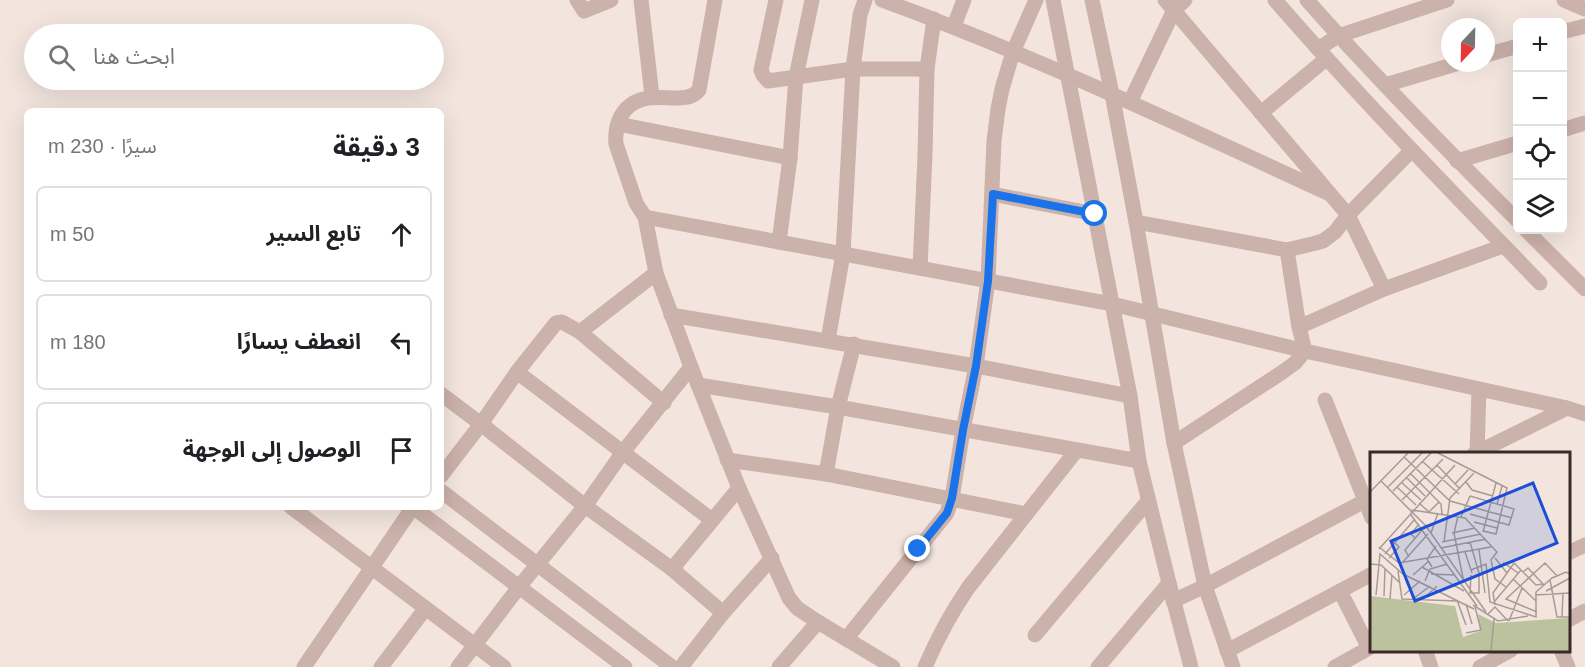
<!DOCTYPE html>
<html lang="ar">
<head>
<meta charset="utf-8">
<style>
	:root { --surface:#fff; --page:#f2f2f2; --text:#202124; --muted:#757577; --line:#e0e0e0 }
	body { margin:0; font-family:Arial,"Noto Sans Arabic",sans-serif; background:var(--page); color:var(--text); direction:rtl }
	.controls { position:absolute; right:18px; top:18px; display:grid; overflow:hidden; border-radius:9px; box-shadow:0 6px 24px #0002 }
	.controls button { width:54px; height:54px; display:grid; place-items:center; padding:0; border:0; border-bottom:2px solid var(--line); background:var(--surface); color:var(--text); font:30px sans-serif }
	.compass { position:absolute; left:1441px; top:18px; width:54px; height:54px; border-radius:50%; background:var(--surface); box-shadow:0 6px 24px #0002; rotate:202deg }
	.stop { position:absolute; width:18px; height:18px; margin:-14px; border:4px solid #1a73e8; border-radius:50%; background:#fff }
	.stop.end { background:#1a73e8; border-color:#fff; box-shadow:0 2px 6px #0008 }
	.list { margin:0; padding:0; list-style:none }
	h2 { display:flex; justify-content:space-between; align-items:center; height:78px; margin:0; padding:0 24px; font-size:26px }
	h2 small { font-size:20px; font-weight:400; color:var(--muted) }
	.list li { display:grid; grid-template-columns:39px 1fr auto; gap:18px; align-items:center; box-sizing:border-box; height:96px; margin:0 12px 12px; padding:0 12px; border:2px solid var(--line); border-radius:9px }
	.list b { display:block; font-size:22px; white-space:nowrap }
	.list em { font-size:20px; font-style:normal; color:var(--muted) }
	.icon { flex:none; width:33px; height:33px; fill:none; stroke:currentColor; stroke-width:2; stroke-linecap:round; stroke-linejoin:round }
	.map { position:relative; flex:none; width:1585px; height:667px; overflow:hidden; direction:ltr }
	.search { position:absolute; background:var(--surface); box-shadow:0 6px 24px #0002; left:24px; top:24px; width:420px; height:66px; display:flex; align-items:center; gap:15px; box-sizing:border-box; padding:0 21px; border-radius:33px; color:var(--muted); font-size:22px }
	.panel { position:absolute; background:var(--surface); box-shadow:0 6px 24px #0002; left:24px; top:108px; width:420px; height:402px; border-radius:9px; direction:rtl }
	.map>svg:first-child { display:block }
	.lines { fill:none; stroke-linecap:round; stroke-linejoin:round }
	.minor { stroke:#cbb2aa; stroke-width:15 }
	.route { stroke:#1a73e8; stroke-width:8 }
	.inset-road { fill:none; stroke:#a89b96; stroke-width:1.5 }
	.view { fill:#1d4ed8; fill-opacity:0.15; stroke:#1d4ed8; stroke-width:3 }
	.inset-edge { fill:none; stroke:#382b29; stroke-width:3 }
</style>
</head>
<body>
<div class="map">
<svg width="1585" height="667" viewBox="0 0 1585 667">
	<rect width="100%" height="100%" fill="#f3e5de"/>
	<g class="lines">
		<g class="minor">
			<path d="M577,0L584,11L611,0"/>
			<path d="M641,0L652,96"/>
			<path d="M715,0L699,90C684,109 649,85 626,109C617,119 615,132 616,144L636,203L645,217L656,273L691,367L739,488L789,598L797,608L818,622L893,667"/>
			<path d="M776,0L761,70L763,75L768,81L853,69H927"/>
			<path d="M882,0C1035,56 1182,126 1330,194"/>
			<path d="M1053,0L1130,396L1139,461L1169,583L1191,667"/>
			<path d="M1092,0L1112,94L1136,222L1174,443L1205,586L1233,667"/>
			<path d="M1165,0L1348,215L1384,289"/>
			<path d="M1275,0C1360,98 1450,190 1540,283"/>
			<path d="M1307,0C1374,76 1446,149 1518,221"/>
			<path d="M1564,0L1585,9"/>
			<path d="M954,26L964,0"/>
			<path d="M1562,32L1585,26"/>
			<path d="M1318,49L1338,36L1447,0"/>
			<path d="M1486,55L1518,46"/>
			<path d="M1385,85L1459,63"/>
			<path d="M1130,102L1174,10L1185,0"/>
			<path d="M1261,113L1326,59"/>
			<path d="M618,124L790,158"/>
			<path d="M1562,130L1585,123"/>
			<path d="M1457,161L1518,143"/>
			<path d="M992,194L1095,214"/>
			<path d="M645,217L1112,304L1305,351L1567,408L1585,414"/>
			<path d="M1136,222L1287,250L1316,243L1323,241L1335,232L1348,215L1411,151"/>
			<path d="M1526,230L1585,289"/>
			<path d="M779,242L790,158L796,77L812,0"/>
			<path d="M920,268L925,155L927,69L934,19"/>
			<path d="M671,315L976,366L1130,396"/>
			<path d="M1299,327L1384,289L1503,246"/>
			<path d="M580,332L656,273"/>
			<path d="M828,340L843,254L853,69L860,15L865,0"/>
			<path d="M517,372L712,520"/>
			<path d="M698,385L838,407L1139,461"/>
			<path d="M441,394L481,424L585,506L672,569L723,613"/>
			<path d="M1325,400L1372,518"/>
			<path d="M1174,443L1281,373L1295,363L1305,351L1299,327L1287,250"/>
			<path d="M1474,454L1567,408"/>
			<path d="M1477,454L1479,389"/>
			<path d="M727,460L826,474L1026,514"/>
			<path d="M826,474L838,407L854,344"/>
			<path d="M441,476L481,424L517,372L556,323L562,322L580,332L664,403"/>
			<path d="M441,491L672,667"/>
			<path d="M291,507L504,667"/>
			<path d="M413,507L625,667"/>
			<path d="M1568,553L1585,545"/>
			<path d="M672,569L739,488"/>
			<path d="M1173,601L1205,586L1372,497"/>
			<path d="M1568,620L1585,611"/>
			<path d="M1035,635L1148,501"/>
			<path d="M846,639L947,513L952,498L963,430L976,366L988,281L994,141L998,109L1002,89L1013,52L1036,0"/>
			<path d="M1425,650L1431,667"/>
			<path d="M1561,650L1568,667"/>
			<path d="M1227,651L1372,574"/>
			<path d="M304,667L413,507"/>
			<path d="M381,667L425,609"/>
			<path d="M458,667L519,587L585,506L623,452L691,367"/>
			<path d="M681,667L723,613L772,558"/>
			<path d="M779,667L818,622"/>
			<path d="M925,667C937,639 951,613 968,588L1076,451"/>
			<path d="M1098,667L1169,583"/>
			<path d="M1335,667L1369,648L1340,591"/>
			<path d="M1480,667L1511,650"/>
		</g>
	</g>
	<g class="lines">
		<path class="route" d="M918,549L947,513L952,498L963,430L976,366L988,281L993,194L1095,214"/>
	</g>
	<g transform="translate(1370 452)">
		<rect width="200" height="200" fill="#f3e5de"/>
		<path d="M0,144L85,154L93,185L110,179L108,162L126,171L199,166V199H0Z" fill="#bdc29e"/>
		<path class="inset-road" d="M66,0L137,36L126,82L113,79M34,5L80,49L142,66M52,9L89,42M67,13L90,37M40,21L71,52L72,62M36,25L55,44M11,29L56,74L116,160M31,30L51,48M96,30L102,38L123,44M85,32L98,18M18,35L53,0M27,35L46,53M23,39L62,0M0,40L39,0M100,44L144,57L139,73L100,62M32,48L73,7M49,51L59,60L69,50M127,52L132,34M42,58L95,66L127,100L121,108L125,127L136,135M42,58L41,63L107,154M88,64L84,81L94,131M91,65L100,44M104,70L127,76M113,80L126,31M61,81L68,61M82,81L105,76M45,86L41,82L49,72M72,90L111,82M74,90L80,46L104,21M100,90L109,121V141H100L101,123M9,95L29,111L121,95M71,96L116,87M9,97L85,13M109,98L115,141M95,100L102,121M15,102L45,67M39,105L35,98L53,77M19,106L29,95L23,89M125,106L137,121M32,111L58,82M0,112L11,113L30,131M52,115L94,139M62,115L57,107L66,94M130,115L134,111L148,121M101,118L116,112L120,150L166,165V140L182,126L196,120L200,122M28,119L32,147L88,149M153,120L158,116L174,133M61,122L85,123M43,123L59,109M143,127L166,149M180,128L187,165H200M55,129L60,117L77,112M176,139L200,126M6,143L10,102L33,122L104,157M34,143L50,129M165,143L200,141M14,144L15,116M20,147L22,123M43,147L60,134M52,148L67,134M87,148L96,173M124,150L151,118M96,152L102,172M103,153L128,169L158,164M125,153L123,141L144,111L166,133L173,132M167,160L136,147L175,111L187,124M118,162L125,155L138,169M192,165L193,141M139,169L152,136M96,181L111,178L105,155M121,199L124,167"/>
		<path class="view" d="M163,31L187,91L45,149L21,89Z"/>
		<rect width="200" height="200" class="inset-edge"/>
	</g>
</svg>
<div class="controls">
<button>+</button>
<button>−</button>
<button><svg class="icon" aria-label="locate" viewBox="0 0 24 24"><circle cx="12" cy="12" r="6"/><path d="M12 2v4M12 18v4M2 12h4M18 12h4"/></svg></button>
<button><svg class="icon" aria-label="layers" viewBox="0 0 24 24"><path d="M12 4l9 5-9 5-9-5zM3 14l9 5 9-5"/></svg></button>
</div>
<svg class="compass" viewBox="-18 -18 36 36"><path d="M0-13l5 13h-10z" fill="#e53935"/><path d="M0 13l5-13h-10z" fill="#757577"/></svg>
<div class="stop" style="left:1095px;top:214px"></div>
<div class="stop end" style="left:918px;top:549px"></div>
<div class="search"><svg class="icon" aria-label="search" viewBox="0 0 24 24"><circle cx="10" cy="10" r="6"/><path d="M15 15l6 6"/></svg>ابحث هنا</div>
<section class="panel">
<h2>3 دقيقة<small>سيرًا · 230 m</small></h2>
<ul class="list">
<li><svg class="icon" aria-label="ahead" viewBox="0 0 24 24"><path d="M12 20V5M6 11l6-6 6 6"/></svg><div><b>تابع السير</b></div><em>50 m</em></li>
<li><svg class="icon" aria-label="left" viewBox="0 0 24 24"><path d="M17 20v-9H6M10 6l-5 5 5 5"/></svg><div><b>انعطف يسارًا</b></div><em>180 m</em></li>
<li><svg class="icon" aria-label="arrive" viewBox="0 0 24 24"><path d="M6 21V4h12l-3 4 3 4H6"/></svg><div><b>الوصول إلى الوجهة</b></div></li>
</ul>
</section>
</div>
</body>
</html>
